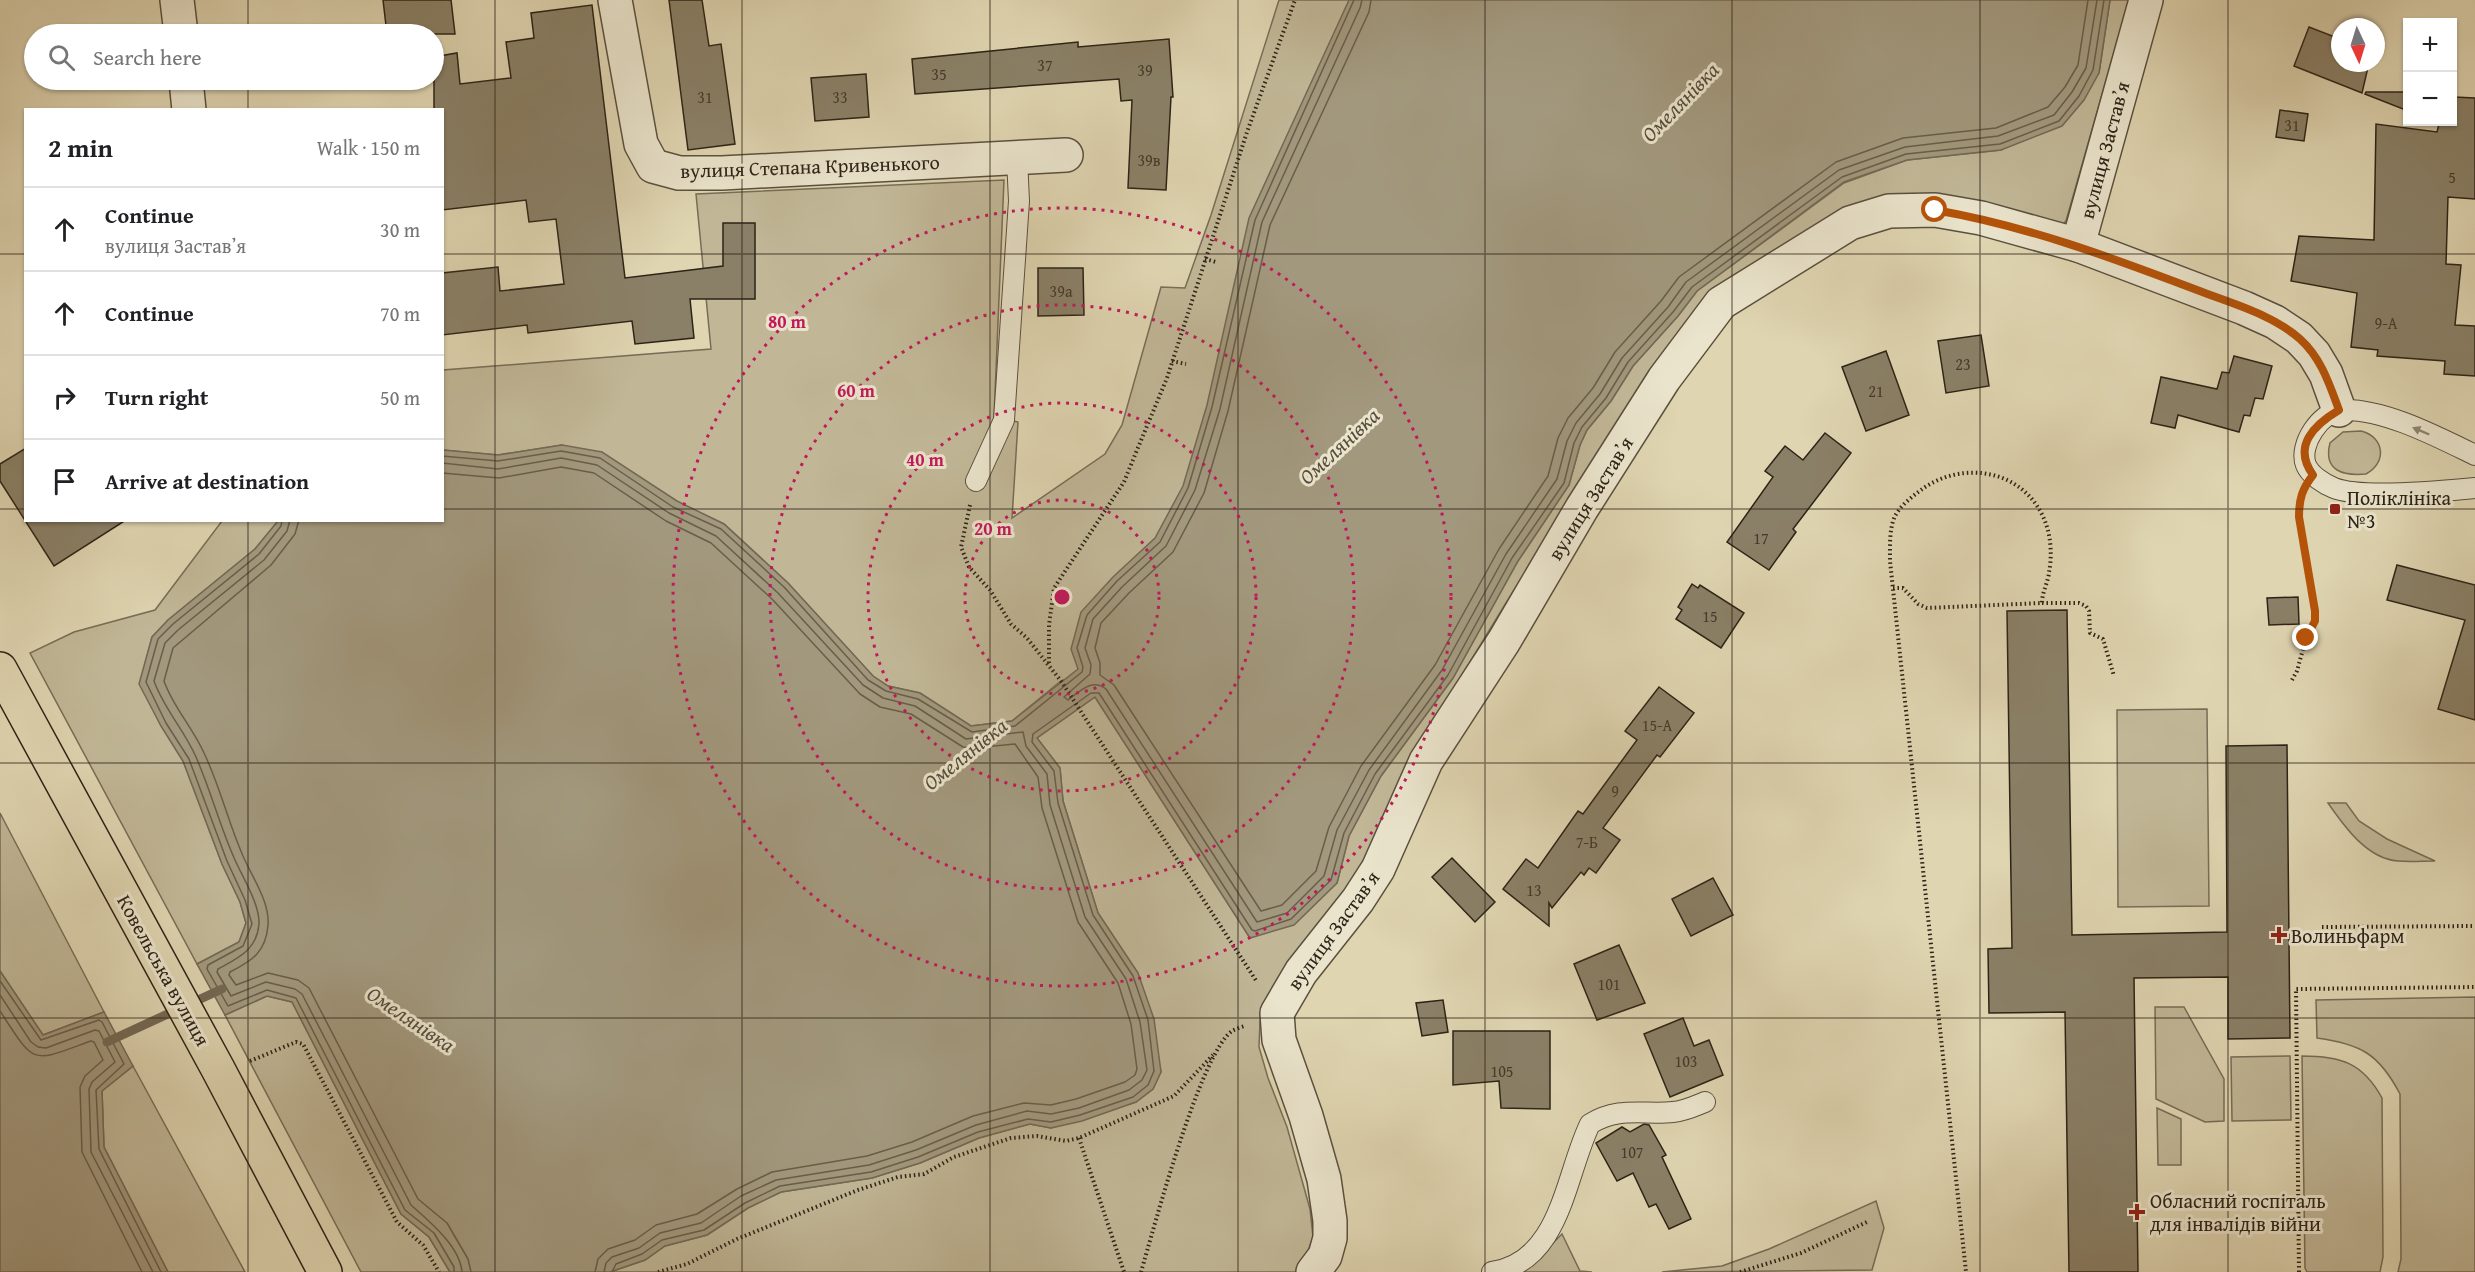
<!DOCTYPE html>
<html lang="en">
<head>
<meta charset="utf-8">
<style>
	:root { --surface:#fff; --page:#f2f2f2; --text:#202124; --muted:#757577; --line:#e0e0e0 }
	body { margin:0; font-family:"Gentium Book Plus",serif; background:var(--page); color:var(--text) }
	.controls { position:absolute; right:18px; top:18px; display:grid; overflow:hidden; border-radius:0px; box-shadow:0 2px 4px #0004 }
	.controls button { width:54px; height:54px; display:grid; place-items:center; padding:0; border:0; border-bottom:2px solid var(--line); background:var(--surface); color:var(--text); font:30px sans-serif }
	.compass { position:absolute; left:2331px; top:18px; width:54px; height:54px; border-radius:50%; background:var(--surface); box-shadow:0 2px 4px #0004; rotate:176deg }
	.stop { position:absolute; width:18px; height:18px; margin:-14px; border:4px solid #b45309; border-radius:50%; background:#fff }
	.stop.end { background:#b45309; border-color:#fff; box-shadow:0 2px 6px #0008 }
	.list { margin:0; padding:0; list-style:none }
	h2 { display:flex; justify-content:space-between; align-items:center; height:78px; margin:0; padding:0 24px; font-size:26px }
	h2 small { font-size:20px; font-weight:400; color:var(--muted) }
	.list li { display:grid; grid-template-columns:39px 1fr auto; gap:18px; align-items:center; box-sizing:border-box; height:84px; padding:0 24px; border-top:2px solid var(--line) }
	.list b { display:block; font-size:22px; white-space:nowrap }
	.list p { margin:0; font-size:20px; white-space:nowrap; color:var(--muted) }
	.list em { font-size:20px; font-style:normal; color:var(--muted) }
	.icon { flex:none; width:33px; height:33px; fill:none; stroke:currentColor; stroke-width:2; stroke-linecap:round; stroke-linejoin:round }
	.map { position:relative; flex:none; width:2475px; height:1272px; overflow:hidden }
	.search { position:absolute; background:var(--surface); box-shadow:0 2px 4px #0004; left:24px; top:24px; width:420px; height:66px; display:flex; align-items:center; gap:15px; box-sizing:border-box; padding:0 21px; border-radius:33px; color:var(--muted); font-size:22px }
	.panel { position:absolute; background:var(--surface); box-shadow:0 2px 4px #0004; left:24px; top:108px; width:420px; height:414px; border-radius:0px }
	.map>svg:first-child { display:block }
	.green { fill:#c1b797; stroke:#776d57; stroke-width:1.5 }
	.water { fill:#a2987d; stroke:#736954; stroke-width:1.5 }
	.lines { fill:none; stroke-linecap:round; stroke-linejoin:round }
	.shore { stroke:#685e4a; stroke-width:1.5 }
	.stream { stroke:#736954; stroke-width:9 }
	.building { fill:#8a8067; stroke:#2d2317; stroke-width:1.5 }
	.service-casing { stroke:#5a503e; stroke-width:22 }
	.minor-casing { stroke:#5a503e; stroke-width:36 }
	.primary-casing { stroke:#2d2317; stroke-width:36 }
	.path { stroke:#2d2317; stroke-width:4; stroke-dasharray:1.5 3; stroke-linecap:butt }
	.service { stroke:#eae4cc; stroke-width:20 }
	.minor { stroke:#eae4cc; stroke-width:33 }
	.primary { stroke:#dfd5b1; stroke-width:33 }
	.oneway { fill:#8c8472 }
	.route { stroke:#b45309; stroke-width:8 }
	.grid { fill:none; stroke:#2d2317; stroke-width:1.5; stroke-opacity:0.55 }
	.ring { fill:none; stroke:#c2185b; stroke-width:3; stroke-dasharray:3 6 }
	.poi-dot { fill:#8f2418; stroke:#eae4cc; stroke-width:2 }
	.labels { text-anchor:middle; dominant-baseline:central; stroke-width:6; stroke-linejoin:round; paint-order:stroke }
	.number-label { font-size:16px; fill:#443a2b }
	.street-label { font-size:20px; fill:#2d2317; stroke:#eae4cc }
	.poi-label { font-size:20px; fill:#2d2317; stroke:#eae4cc; text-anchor:start }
	.water-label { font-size:21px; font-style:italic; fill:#564c3b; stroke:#eae4cc }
	.centre { fill:#c2185b; stroke:#eae4cc; stroke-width:3 }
	.ring-label { font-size:18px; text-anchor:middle; font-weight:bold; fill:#c2185b; stroke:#eae4cc; stroke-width:6; stroke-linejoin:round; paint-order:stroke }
</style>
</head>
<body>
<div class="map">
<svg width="2475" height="1272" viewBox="0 0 2475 1272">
	<rect width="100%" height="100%" fill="#dfd5b1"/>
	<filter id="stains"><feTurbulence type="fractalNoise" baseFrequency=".00333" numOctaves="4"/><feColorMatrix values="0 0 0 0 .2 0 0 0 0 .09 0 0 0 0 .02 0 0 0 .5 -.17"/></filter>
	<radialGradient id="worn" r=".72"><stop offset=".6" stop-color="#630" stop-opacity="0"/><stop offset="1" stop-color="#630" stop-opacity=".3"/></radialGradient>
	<g class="green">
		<path d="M1279,0H1364L1216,442L1086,672L1061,681L1012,721L971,726L920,693L888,686L873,676L788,583L724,524L677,502L649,484L562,445L498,455L443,450V370L711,349L696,194L1004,180L994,417L1018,422L1012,518L1105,454L1122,425L1161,287L1185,288L1211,215Z"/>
		<path d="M2110,0H2129L2066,221L2060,226L1942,205L1710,291L1651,368L1569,500L1413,755L1359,870L1260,1021L1259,1047L1268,1078L1287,1127L1310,1209L1313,1237L1303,1265L1295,1272H610L645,1260L665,1246L707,1235L748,1208L781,1192L872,1178L920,1163L979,1138L1030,1124L1051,1128L1136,1102L1153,1089L1161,1072L1138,973L1098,913L1063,801L1060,768L1037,738L1095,697L1250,938L1337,883L1349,836L1381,776L1453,678L1518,561L1569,485L1580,445L1587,430L1611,401L1633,366L1678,316L1697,291L1844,183L1907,160L2001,150L2099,73Z"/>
		<path d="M2361,431C2385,437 2387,463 2366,474C2343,476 2323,471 2330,443L2343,432Z"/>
		<path d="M222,521H278L255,549L168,620L152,637L140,684L161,726L183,761L222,864L240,902L246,923L239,942L197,964L30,653L74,632L155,610Z"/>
		<path d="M2207,709L2209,906L2118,907L2117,710Z"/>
		<path d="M2328,803H2346L2359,821L2387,839L2435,861C2423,861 2410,862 2398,861C2367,859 2344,826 2328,803Z"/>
		<path d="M0,813L104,1012L43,1035L0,971Z"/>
		<path d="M267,996L292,1002L401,1214L429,1237L450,1272H361L225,1015Z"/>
		<path d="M2475,997V1272H2398L2401,1259L2400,1094C2379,1054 2361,1044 2317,1038L2316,1000Z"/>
		<path d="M2155,1007H2184L2224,1079V1121L2205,1122L2156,1099Z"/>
		<path d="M2290,1056L2291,1120L2232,1121L2231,1057Z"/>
		<path d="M2302,1056C2341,1056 2363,1063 2382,1098L2383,1257L2380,1272H2307L2305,1268Z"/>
		<path d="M133,1066L245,1272H168L104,1147L102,1091Z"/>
		<path d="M2157,1108L2181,1119V1165H2158Z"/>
		<path d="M1876,1201L1884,1228L1872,1270L1662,1272L1722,1266L1769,1249Z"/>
		<path d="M1562,1234L1580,1271L1592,1272H1515L1535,1261Z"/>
	</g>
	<g class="water">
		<path d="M1349,0H2110L2099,73L2084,100L2062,126L2001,150L1907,160L1844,182L1697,291L1678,316L1633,366L1611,401L1587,430L1580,445L1569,485L1518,561L1453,678L1381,776L1349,836L1337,883L1294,925L1250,938L1095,697L1037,738L1060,768L1063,801L1098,913L1138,973L1154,1019L1161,1072L1153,1089L1136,1102L1082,1121L1051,1128L1030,1124L979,1138L920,1163L872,1178L781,1192L748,1208L707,1235L665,1246L645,1260L610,1272H450L429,1237L401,1214L292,1002L267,996L225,1015L197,964L239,942L246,923L240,902L222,864L183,761L161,726L139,684L152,637L168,620L255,549L278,521L442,520L443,450L498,455L562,445L602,452L677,501L724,524L788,583L873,676L888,686L920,693L971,726L1012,721L1078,669L1071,649L1081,612L1113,577L1155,538L1183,486L1207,405L1249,218Z"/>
		<path d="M0,971L43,1035L104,1012L133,1066L102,1091L104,1147L168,1272H0Z"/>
	</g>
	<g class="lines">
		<g class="shore">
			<path d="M1362,0L1360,8L1262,222L1220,409L1195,490L1166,546L1122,587L1093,619L1085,648L1091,665L1090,674L1064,697L1068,700C1080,691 1092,678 1106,689L1257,922L1287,913L1324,876L1337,830L1369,770L1442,670L1506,554L1557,479L1567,441L1576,423L1600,394L1622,358L1668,307L1686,282L1839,170L1905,147L1998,136L2054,115L2072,92L2086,68L2097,0"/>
			<path d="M1371,0L1369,12L1270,225L1228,411L1204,493L1173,552L1129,593L1101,623L1095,648L1100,663V675L1114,685L1261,911L1282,905L1316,871L1329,827L1361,766L1435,665L1499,549L1548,476L1558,438L1568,418L1593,388L1615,352L1661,301L1679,277L1836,162L1903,138L1996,128L2048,107L2065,87L2078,65L2088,0"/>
			<path d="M442,456L498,461L561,451L600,458L673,507L721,529L784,587L868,680L886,691L918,699L972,732L1015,726L1082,672L1083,667L1077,648L1087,615L1117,581L1160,542L1188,488L1212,407L1255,220L1354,0"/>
			<path d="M442,463L498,469L561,458L597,465L669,513L716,536L778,593L863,685L883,698L915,706L966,739L1023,732L1026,746L1047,774L1050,805L1085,917L1126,979L1140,1022L1147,1070L1142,1080L1129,1090L1079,1108L1051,1114L1027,1111L976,1125L916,1150L869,1165L776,1180L741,1196L701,1223L660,1233L639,1248L612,1257L606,1263L604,1272"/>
			<path d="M442,473L499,478L561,467L594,473L666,521L711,543L772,599L860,694L880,707L911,714L963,747L973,748L1015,744L1038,777L1042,808L1078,922L1118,983L1131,1024L1137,1069L1135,1075L1125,1082L1076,1099L1051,1105L1024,1103L973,1116L912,1142L867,1156L772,1172L737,1189L697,1214L656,1225L635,1240L608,1249L598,1259L595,1272"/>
			<path d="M282,520L281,526L259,554L173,624L158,639L146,682L166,723L189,759L227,861L245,900L252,924L243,946L208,965L207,969L228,1006L267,990L296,998L405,1210L434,1233L454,1267V1272"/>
			<path d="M290,520L287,531L264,560L178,630L165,643L154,681C164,709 185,731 196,757C211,791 220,827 235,860C243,878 260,905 259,924C257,950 238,958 218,969L217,972L231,996L266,982L295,989L302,994L411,1205C429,1221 460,1246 462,1272"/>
			<path d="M299,520L295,534L271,565L173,648L164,681C173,707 193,728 204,753C220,786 228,822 243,856C252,877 270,902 268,925C266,952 252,961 230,972L229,975L236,985L268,973L298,980L309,988L418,1199L447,1223L468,1259L471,1272"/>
			<path d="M0,981L41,1040L99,1020L102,1022L124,1064L96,1090L99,1149L161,1272"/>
			<path d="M0,995L31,1042L38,1047L46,1048L95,1030L99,1031L115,1062L92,1082L89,1089L91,1152L153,1272"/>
			<path d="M0,1011C36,1066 30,1063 91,1041L94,1042L103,1060L85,1076L80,1087L82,1152L142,1272"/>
			<path d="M612,1272L616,1264L642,1254L662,1240L704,1230L745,1203L780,1186L871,1172L918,1157L978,1132L1028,1119L1051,1122L1080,1115L1133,1097L1148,1085L1154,1071L1148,1020L1133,976L1093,915L1058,803L1054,771L1032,742L1033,734L1091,693H1099L1252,930L1255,931L1291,919L1331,880L1344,833L1375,774L1448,675L1512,558L1564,483L1574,443L1582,427L1606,398L1628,362L1673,312L1692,287L1842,177L1906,154L2000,144L2059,121L2079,96L2093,70L2104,0"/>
		</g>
		<path class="stream" d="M107,1042L222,989"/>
	</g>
	<g class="building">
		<path d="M383,0H451L455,34H387Z"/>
		<path d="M669,0H702L709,46L721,44L735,144L688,150Z"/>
		<path d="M592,5L625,278L723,266V223H755V299H690L694,338L635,344L632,321L528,333L527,325L442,335V273L498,267L500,291L564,284L556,219L529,222L526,200L442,210V110H434V57L457,53L460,84L511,78L506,42L534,38L531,13Z"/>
		<path d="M2309,27L2340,39V63H2369L2362,93L2294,66Z"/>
		<path d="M1169,39L1173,97H1171L1166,190L1128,188L1132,100L1121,101L1119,79L915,94L912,59L1078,42V47Z"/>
		<path d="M866,74L869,117L815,121L811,78Z"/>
		<path d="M2366,92H2408V111L2365,94Z"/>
		<path d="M2452,93L2454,97L2475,98V199L2448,197L2446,264L2461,265L2455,325L2475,326V376L2444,374L2445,361L2377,356L2378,350L2351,347L2357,293L2291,281L2299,236L2374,240L2376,124L2437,132L2439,124L2434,122H2452Z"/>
		<path d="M2280,110L2308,114L2304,141L2276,137Z"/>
		<path d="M1038,268H1083L1084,315L1038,316Z"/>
		<path d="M1981,335L1989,386L1946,393L1938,341Z"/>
		<path d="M1886,351L1909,415L1866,431L1842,367Z"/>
		<path d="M2234,356L2272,366L2263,399L2255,398L2250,416L2244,415L2239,432L2178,415L2175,428L2151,423L2161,377L2217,389L2222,372L2229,373Z"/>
		<path d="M1825,433L1851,453L1793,529L1796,532L1769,570L1727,542L1773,477L1765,471L1785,446L1803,460Z"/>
		<path d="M26,448V520H126L54,566L0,481V464Z"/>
		<path d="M2397,565L2475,585V720L2438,709L2465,620L2387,600Z"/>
		<path d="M1692,584L1698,588L1700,585L1744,613L1721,648L1676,619L1682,610L1678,607Z"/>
		<path d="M2298,597L2299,624L2269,625L2267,598Z"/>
		<path d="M2067,610L2072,935L2227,932L2226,746L2287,745L2290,1038L2228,1039V977L2134,978L2138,1272H2069L2065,1012L1989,1013L1988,949L2012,948L2007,611Z"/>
		<path d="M1659,687L1694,713L1660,757L1657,755L1603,828L1620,840L1596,873L1589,868L1584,875L1581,872L1552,908L1549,903V926L1503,889L1526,859L1538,868L1578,811L1583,814L1637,740L1625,731Z"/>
		<path d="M1452,858L1495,902L1475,922L1432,877Z"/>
		<path d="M1713,878L1733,915L1691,936L1672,899Z"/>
		<path d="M1619,945L1645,1003L1597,1020L1574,964Z"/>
		<path d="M1443,1000L1448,1032L1422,1036L1416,1003Z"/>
		<path d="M1683,1018L1694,1046L1709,1040L1723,1075L1670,1097L1644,1034Z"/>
		<path d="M1453,1031H1550V1109L1501,1108L1499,1081L1453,1085Z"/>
		<path d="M1644,1124L1649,1125L1666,1155L1662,1157L1691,1219L1669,1229L1656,1204L1649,1207L1633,1173L1617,1181L1596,1143L1622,1127L1630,1132Z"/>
	</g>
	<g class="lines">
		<defs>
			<g id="service">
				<path d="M2475,455C2438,437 2383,408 2342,410C2321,411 2298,445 2306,465C2310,475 2324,484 2334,488C2362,499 2443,491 2475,488"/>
				<path d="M976,481L1004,420L1019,201L1017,158"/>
				<path d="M1492,1272C1561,1262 1565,1175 1590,1124C1619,1106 1643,1115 1673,1112C1685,1111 1695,1106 1705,1102"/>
			</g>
			<g id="minor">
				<path d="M177,0L181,34"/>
				<path d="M615,0L641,144L653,166L679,173H722L1066,155"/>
				<path d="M186,80L189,110"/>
				<path d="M2078,245L2146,0"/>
				<path d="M1313,1272L1325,1256L1330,1238V1221L1324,1179L1306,1116L1279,1040L1277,1013L1301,972L1358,900L1378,869L1426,761L1504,641L1582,508L1664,379L1721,303L1850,223L1889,211L1935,210L1981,218L2078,245L2244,308L2275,322L2299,338L2314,354L2326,374L2339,410"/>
			</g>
			<path id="primary" d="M0,669L218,1069L325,1272"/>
		</defs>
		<use href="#service" class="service-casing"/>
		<use href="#minor" class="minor-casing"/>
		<use href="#primary" class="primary-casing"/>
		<g class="path">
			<path d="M1205,259L1216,262"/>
			<path d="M1172,361L1186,364"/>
			<path d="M970,505L961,547L969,567L990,590L1011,624L1027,638L1061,681L1257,982"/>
			<path d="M1893,588H1903L1918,604L1927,608L2042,603C2042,592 2048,583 2049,572C2052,558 2051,540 2047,527C2029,469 1961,457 1917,493C1909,499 1900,507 1895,516C1889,529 1890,547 1890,561L1966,1272"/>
			<path d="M2042,603H2079L2086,606L2089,611L2090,633L2103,639L2114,676"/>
			<path d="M1049,663V625L1054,588L1124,482L1137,450L1167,378L1247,132L1295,0"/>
			<path d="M2292,680L2297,671L2306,638L2315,620L2301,535L2300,499"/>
			<path d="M2322,927L2475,926"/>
			<path d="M250,1061L296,1042L303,1044L397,1222L423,1245L439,1272"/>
			<path d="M1079,1138L1124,1272"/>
			<path d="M658,1272L687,1264L737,1239L858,1190L898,1177L924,1174L954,1157L1011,1138L1037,1136L1066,1141L1079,1138L1174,1096L1213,1055"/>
			<path d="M1141,1272C1154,1228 1200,1054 1232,1031C1236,1029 1241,1027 1245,1026"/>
			<path d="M1740,1272L1801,1253L1869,1221"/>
			<path d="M2299,1272L2296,989L2475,987"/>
		</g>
		<use href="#service" class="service"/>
		<use href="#minor" class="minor"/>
		<use href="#primary" class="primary"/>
	</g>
	<defs><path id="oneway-solid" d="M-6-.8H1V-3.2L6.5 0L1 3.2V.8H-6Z" transform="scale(1.5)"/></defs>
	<use class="oneway" href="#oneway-solid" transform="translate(2421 431) rotate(-157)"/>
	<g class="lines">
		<path class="route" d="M1935,210C2027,226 2110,257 2197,290C2230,303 2272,314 2300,339C2321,358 2329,383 2339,410C2314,425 2292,446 2313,475C2302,489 2299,499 2299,517L2315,611V621L2306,638"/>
	</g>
	<path class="grid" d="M248,0V34M495,0V1272M742,0V1272M990,0V1272M1238,0V1272M1485,0V1272M1732,0V1272M1980,0V1272M2228,0V1272M248,80V110M0,254H26M442,254H2475M0,509H26M442,509H2475M248,520V1272M0,763H2475M0,1018H2475"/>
	<g class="ring">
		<circle cx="1062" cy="597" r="97"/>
		<circle cx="1062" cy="597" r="194"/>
		<circle cx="1062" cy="597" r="292"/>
		<circle cx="1062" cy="597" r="389"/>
	</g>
	<g class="poi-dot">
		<rect x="2329" y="503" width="12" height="12" rx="3"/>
		<path d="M2276 926h6v6h6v6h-6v6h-6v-6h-6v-6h6z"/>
		<path d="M2134 1203h6v6h6v6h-6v6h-6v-6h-6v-6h6z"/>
	</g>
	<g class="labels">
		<g class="number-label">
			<text x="1045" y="65">37</text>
			<text x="1145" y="70">39</text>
			<text x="939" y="74">35</text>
			<text x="705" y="97">31</text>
			<text x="840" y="97">33</text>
			<text x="2292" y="125">31</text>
			<text x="1149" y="160">39в</text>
			<text x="2452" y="177">5</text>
			<text x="1061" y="291">39а</text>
			<text x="2386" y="323">9-А</text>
			<text x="1963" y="364">23</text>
			<text x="1876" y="391">21</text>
			<text x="1761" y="538">17</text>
			<text x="1710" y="616">15</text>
			<text x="1657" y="725">15-А</text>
			<text x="1615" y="791">9</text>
			<text x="1587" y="842">7-Б</text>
			<text x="1534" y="890">13</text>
			<text x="1609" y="984">101</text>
			<text x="1686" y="1061">103</text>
			<text x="1502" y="1071">105</text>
			<text x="1632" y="1152">107</text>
		</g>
		<g class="street-label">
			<text transform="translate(2104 150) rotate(-75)">вулиця Заставʼя</text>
			<text transform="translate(810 166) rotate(-2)">вулиця Степана Кривенького</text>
			<text transform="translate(1590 498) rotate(-58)">вулиця Заставʼя</text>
			<text transform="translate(1333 930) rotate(-54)">вулиця Заставʼя</text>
			<text transform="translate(164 970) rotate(61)">Ковельська вулиця</text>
		</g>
		<g class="poi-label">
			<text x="2347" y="497">Поліклініка<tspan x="2347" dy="23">№3</tspan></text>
			<text x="2291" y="935">Волиньфарм</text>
			<text x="2150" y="1200">Обласний госпіталь<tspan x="2150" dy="23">для інвалідів війни</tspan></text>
		</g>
		<g class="water-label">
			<text transform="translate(1680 102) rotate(-46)">Омелянівка</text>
			<text transform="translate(1339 446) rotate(-43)">Омелянівка</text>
			<text transform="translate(965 754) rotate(-39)">Омелянівка</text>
			<text transform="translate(411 1019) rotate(34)">Омелянівка</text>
		</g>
	</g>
	<circle cx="1062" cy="597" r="9" class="centre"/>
	<g class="ring-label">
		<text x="787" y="328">80 m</text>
		<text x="856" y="397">60 m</text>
		<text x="925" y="466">40 m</text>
		<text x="993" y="535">20 m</text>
	</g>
	<rect width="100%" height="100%" filter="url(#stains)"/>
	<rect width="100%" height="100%" fill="url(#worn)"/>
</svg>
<div class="controls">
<button>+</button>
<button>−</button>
</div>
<svg class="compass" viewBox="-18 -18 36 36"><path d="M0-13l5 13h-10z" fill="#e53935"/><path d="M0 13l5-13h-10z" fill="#757577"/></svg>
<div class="stop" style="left:1935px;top:210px"></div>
<div class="stop end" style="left:2306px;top:638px"></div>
<div class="search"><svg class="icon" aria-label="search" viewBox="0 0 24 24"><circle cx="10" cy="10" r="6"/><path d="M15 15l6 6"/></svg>Search here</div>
<section class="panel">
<h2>2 min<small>Walk · 150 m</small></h2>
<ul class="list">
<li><svg class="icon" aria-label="ahead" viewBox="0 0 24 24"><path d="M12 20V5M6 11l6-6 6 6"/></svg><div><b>Continue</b><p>вулиця Заставʼя</p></div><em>30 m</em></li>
<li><svg class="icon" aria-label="ahead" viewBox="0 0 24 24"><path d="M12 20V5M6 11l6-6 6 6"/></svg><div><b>Continue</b></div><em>70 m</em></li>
<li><svg class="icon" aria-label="right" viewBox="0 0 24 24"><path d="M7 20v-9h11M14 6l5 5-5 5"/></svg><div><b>Turn right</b></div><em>50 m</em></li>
<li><svg class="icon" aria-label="arrive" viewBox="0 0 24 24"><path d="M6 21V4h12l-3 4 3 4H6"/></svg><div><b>Arrive at destination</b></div></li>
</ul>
</section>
</div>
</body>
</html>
